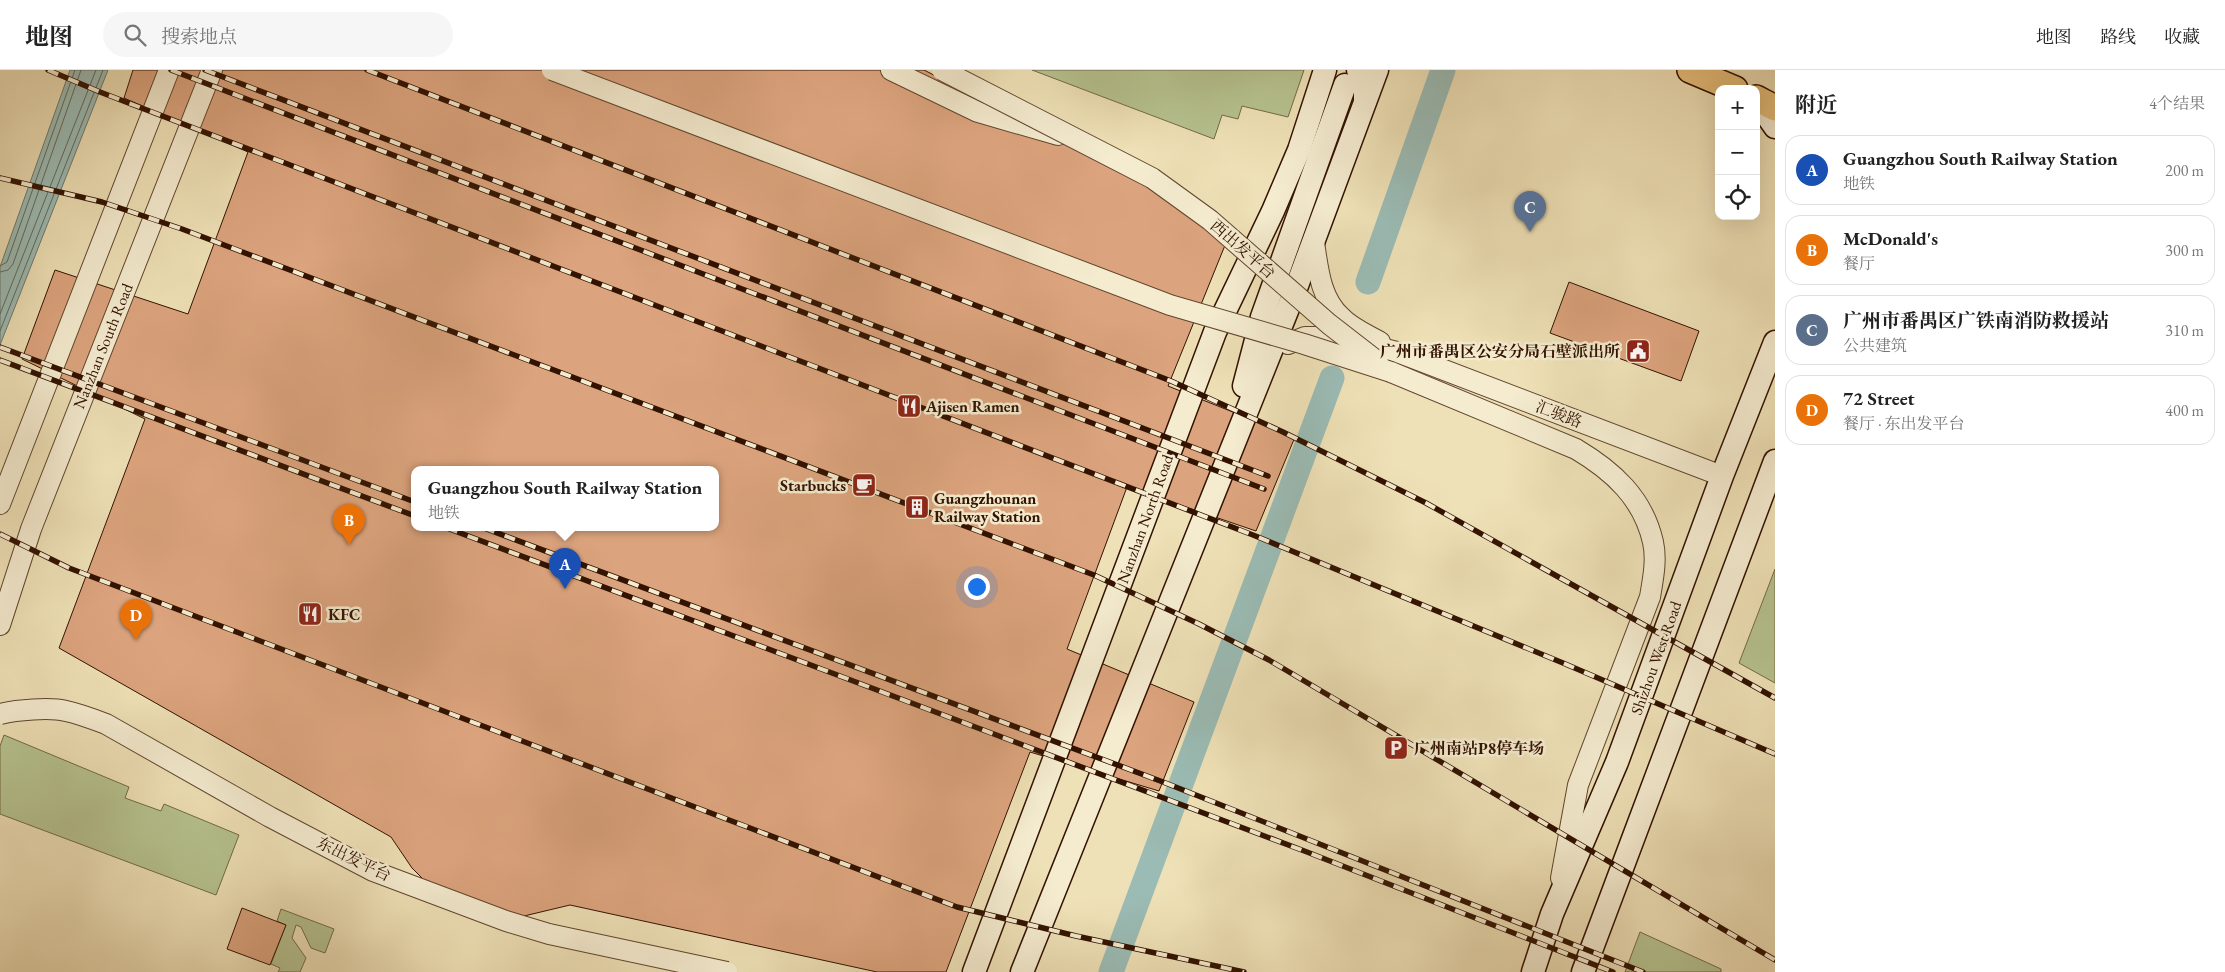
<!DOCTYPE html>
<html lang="zh">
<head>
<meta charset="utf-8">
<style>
	:root { --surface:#fff; --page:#f6f6f6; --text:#222; --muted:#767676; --line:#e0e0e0; --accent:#db2777 }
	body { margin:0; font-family:"EB Garamond","Noto Serif SC",serif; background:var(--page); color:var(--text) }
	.controls { position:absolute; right:15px; top:15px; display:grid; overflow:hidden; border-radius:10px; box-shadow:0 5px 20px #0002 }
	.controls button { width:45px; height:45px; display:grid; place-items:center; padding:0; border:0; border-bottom:1px solid var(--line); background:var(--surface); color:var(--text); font:25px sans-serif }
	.you { position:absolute; left:976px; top:516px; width:18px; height:18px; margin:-12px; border:4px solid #fff; border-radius:50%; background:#1a73e8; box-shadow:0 0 0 8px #1a73e833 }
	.badge { display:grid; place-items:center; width:32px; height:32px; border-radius:50%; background:var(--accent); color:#fff; font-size:16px; font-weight:700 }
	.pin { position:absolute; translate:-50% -41px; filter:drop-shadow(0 1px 2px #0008) }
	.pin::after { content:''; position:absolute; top:26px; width:18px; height:15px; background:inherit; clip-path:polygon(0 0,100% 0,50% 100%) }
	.popup { position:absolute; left:411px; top:396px; width:308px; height:65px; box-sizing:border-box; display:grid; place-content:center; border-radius:10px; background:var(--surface); filter:drop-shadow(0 1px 4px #0005); font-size:16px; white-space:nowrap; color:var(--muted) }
	.popup b { font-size:19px; color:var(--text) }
	.popup::after { content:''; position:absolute; left:50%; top:100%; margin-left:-10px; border:10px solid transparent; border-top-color:var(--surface) }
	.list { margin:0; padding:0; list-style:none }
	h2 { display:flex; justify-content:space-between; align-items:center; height:65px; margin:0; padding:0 20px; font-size:21px }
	h2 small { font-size:16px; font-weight:400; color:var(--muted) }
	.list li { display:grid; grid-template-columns:32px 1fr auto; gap:15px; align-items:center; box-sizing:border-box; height:70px; margin:0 10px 10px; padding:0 10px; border:1px solid var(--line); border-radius:15px }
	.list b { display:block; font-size:19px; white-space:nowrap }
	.list p { margin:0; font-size:16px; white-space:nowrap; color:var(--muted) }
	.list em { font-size:16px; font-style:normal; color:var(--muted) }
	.icon { flex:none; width:28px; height:28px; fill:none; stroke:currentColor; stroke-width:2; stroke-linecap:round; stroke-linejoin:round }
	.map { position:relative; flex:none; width:1775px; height:902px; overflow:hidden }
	header { display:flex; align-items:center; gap:30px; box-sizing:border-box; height:70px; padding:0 25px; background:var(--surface); border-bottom:1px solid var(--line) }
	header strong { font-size:24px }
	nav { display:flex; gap:28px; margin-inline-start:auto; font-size:18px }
	.search { width:350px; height:45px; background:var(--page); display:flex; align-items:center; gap:12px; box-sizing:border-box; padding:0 18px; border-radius:28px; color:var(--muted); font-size:19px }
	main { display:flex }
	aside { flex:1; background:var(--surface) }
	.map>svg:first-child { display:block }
	.green { fill:#b6c390; stroke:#746a48 }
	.water { fill:#9bbcb5; stroke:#71786d }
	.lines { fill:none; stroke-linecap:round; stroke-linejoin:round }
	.shore { stroke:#66675a; stroke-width:1 }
	.river { stroke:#9bbcb5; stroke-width:25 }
	.building { fill:#dca47e; stroke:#321200; fill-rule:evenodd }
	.tertiary-casing { stroke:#61462e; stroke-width:22 }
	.secondary-casing { stroke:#321200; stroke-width:25 }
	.primary-casing { stroke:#321200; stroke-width:28 }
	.tertiary { stroke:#f5ecd0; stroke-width:20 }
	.secondary { stroke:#f5ecd0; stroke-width:22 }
	.primary { stroke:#e8c07c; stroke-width:25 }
	.rail-casing { stroke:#321200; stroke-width:5.5 }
	.rail { stroke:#f5ecd0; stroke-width:4; stroke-dasharray:11; stroke-linecap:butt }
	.tertiary-bridge-casing { stroke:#61462e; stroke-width:22; stroke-linecap:butt }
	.tertiary-bridge { stroke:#f5ecd0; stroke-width:20 }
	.labels { text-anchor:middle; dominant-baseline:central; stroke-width:5; stroke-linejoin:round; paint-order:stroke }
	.street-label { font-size:16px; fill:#321200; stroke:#f5ecd0 }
	.poi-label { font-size:16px; font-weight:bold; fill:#321200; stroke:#f5ecd0; text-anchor:start }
</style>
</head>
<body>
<header>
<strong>地图</strong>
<div class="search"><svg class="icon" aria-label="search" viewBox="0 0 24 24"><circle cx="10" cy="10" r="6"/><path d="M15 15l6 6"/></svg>搜索地点</div>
<nav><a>地图</a><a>路线</a><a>收藏</a></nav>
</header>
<main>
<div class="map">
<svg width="1775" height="902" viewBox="0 0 1775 902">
	<rect width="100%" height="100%" fill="#efe1b7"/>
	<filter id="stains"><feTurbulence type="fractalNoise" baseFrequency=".004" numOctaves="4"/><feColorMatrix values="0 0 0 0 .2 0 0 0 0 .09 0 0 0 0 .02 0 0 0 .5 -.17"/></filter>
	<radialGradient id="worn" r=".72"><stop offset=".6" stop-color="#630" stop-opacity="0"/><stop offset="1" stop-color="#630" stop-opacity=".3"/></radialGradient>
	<g class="green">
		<path d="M1032,0H1304L1288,47L1242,36L1238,49L1222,45L1214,69Z"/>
		<path d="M1775,499V613L1739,593Z"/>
		<path d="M4,665L129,717L125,728L161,741L164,734L239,765L216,825L0,744V676Z"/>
		<path d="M281,839L334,859L325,883L311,878L301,857L296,855L292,868L306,888L300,902H278L280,898L271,894L286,855L277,851Z"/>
		<path d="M1640,862L1721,899V902H1625Z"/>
	</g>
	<path class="water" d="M70,0H108L0,275V197Z"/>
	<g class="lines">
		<g class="shore">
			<path d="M0,196L7,192L75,0"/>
			<path d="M0,202L8,200L13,194L81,0"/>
			<path d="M0,244L96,0"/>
			<path d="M0,261L103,0"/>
		</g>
		<g class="river">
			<path d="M1368,212L1443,0"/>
			<path d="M1111,902L1332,308"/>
		</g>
	</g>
	<g class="building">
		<path d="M133,0H924L1232,158L1168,316L1295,367L1256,461L1127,417L1067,579L1194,632L1159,721L1030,682L946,902H877L570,835L524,846L440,826L412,798L391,767L59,578L145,349L22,289L55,200L188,244L248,82L124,28ZM415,400H715V458H415Z"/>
		<path d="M1569,212L1699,261L1681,311L1550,263Z"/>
		<path d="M242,838L286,855L270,895L227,879Z"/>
	</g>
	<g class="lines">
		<defs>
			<g id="tertiary">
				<path d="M891,0L978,42L1058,65"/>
				<path d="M1314,172C1318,198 1320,228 1341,247C1351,258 1368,265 1380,272"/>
				<path d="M1288,274L1305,267H1335L1397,282L1722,406"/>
				<path d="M1391,302L1576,379C1613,401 1643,428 1653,472C1657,490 1653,509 1650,527L1578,715L1561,808"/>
				<path d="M0,434L169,0"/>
				<path d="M0,555L31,459L212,0"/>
			</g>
			<g id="secondary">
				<path d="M1358,0L1365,10V31"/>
				<path d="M1756,30L1775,57"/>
				<path d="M1244,316L1262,247L1345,15"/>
				<path d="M974,902L1215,262L1273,141L1299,80L1325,0"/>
				<path d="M1022,902L1295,221L1377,0"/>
				<path d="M1533,902L1552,844L1617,692L1722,406L1775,272"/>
				<path d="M1583,902L1775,391"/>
			</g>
			<g id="primary">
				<path d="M1690,0L1735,19"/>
				<path d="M1756,28L1775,38"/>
			</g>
		</defs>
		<use href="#tertiary" class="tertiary-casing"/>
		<use href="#secondary" class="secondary-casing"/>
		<use href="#primary" class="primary-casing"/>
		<use href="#tertiary" class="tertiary"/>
		<use href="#secondary" class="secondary"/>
		<use href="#primary" class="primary"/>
		<defs>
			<g id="rail">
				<path d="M48,0L100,22L1253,465L1563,593L1775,684"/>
				<path d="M171,0L1264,419"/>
				<path d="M205,0L1268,406"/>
				<path d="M367,0L1171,311L1283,362L1426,433L1775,628"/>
				<path d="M0,108L102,132L182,159L1094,505L1199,554L1269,590L1775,890"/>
				<path d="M0,277L415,432"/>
				<path d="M0,290L415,446"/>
				<path d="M447,458L1307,782L1613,902"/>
				<path d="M484,458L1163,712L1643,902"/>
				<path d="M0,464L69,498L957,837L1076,866L1244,902"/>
			</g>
		</defs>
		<use href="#rail" class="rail-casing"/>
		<use href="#rail" class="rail"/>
		<defs>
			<g id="tertiary-bridge">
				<path d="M552,0L1170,235L1304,274L1391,302"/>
				<path d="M942,0L1152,108L1210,150L1329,254L1378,292"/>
				<path d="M0,644C16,640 50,637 66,641C80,644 93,649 106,654L270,747L373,801L506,851L549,864L727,902"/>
			</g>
		</defs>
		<use href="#tertiary-bridge" class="tertiary-bridge-casing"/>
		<use href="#tertiary-bridge" class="tertiary-bridge"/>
	</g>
	<defs>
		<symbol id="civic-square" viewBox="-11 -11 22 22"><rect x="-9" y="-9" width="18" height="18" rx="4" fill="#8f2418" stroke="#f5ecd0"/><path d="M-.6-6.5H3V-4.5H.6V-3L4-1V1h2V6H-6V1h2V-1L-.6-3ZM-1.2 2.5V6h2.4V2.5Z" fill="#fff"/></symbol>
		<symbol id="restaurant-square" viewBox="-11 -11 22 22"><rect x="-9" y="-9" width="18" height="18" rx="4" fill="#8f2418" stroke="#f5ecd0"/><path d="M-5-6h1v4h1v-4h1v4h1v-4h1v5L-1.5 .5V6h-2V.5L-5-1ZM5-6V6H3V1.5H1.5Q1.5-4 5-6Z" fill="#fff"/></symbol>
		<symbol id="cafe-square" viewBox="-11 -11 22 22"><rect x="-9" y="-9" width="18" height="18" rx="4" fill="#8f2418" stroke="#f5ecd0"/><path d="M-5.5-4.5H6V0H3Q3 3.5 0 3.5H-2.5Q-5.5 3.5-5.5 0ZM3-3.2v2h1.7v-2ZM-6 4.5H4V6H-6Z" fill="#fff"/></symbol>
		<symbol id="building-square" viewBox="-11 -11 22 22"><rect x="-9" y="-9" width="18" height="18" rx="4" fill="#8f2418" stroke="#f5ecd0"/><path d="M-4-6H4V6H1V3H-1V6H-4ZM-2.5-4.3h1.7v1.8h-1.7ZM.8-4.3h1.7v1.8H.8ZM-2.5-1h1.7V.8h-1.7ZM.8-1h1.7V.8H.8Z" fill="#fff"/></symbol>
		<symbol id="parking-square" viewBox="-11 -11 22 22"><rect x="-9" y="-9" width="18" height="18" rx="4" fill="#8f2418" stroke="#f5ecd0"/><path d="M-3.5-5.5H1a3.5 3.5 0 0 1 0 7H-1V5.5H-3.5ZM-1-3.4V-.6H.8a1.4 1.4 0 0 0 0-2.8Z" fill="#fff"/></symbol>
	</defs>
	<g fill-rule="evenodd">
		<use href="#civic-square" x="1624" y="267" width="28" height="28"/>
		<use href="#restaurant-square" x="895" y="322" width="28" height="28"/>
		<use href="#cafe-square" x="850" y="401" width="28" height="28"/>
		<use href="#building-square" x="903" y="423" width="28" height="28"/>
		<use href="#restaurant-square" x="296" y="530" width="28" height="28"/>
		<use href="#parking-square" x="1382" y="664" width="28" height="28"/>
	</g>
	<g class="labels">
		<g class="street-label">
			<text transform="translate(1243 179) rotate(41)">西出发平台</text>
			<text transform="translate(103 276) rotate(-68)">Nanzhan South Road</text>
			<text transform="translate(1559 344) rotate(21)">汇骏路</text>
			<text transform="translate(1145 449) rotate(-70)">Nanzhan North Road</text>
			<text transform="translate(1656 588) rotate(-70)">Shizhou West Road</text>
			<text transform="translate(354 789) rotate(26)">东出发平台</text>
		</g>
		<g class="poi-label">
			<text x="1620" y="281" text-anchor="end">广州市番禺区公安分局石壁派出所</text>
			<text x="926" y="336">Ajisen Ramen</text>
			<text x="846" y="415" text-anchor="end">Starbucks</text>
			<text x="934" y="428">Guangzhounan<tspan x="934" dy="18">Railway Station</tspan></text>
			<text x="328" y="544">KFC</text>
			<text x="1414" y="678">广州南站P8停车场</text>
		</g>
	</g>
	<rect width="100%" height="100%" filter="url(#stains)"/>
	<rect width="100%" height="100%" fill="url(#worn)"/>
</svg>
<div class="controls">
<button>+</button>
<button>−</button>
<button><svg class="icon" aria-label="locate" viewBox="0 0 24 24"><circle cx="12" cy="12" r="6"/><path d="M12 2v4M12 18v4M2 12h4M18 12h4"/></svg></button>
</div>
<div class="you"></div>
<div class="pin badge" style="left:565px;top:519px;background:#1a4fb4">A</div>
<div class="popup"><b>Guangzhou South Railway Station</b>地铁</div>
<div class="pin badge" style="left:349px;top:475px;background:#e8710a">B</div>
<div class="pin badge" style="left:1530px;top:162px;background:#5c6f8a">C</div>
<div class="pin badge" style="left:136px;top:570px;background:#e8710a">D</div>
</div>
<aside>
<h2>附近<small>4个结果</small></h2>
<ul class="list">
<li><span class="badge" style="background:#1a4fb4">A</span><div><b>Guangzhou South Railway Station</b><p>地铁</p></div><em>200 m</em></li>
<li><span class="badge" style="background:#e8710a">B</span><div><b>McDonald's</b><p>餐厅</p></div><em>300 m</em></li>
<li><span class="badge" style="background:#5c6f8a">C</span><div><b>广州市番禺区广铁南消防救援站</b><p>公共建筑</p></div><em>310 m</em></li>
<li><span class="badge" style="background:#e8710a">D</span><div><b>72 Street</b><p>餐厅 · 东出发平台</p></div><em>400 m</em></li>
</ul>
</aside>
</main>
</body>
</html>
